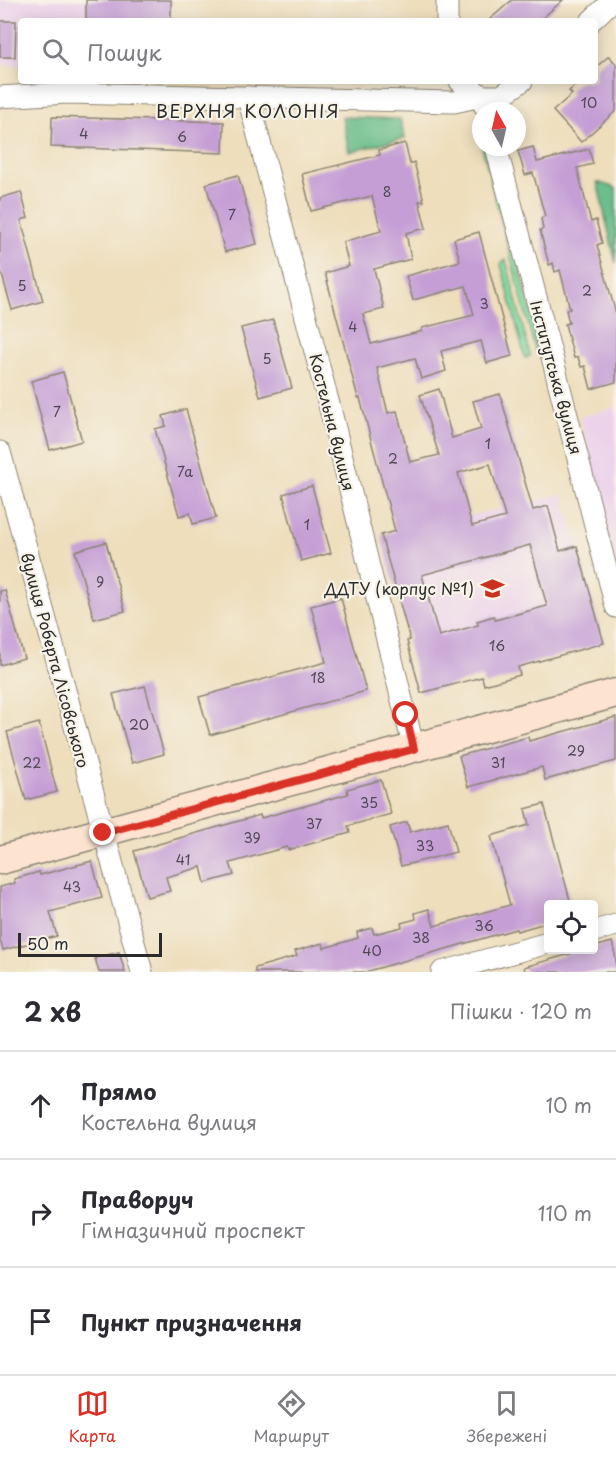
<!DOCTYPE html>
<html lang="uk">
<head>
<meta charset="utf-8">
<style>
	:root { --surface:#fff; --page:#f7f7f7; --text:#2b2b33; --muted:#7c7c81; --line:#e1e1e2; --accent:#d93025 }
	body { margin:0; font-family:"Playpen Sans",sans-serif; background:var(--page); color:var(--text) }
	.controls { position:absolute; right:18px; bottom:18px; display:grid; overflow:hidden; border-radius:6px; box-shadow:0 3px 15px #0003 }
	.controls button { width:54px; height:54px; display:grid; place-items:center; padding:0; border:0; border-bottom:2px solid var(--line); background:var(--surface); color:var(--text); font:30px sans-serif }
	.compass { position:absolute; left:472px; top:102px; width:54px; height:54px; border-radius:50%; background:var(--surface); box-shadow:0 3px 15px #0003; rotate:352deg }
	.scale { position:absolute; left:18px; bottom:15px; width:144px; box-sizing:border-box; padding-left:6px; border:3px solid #2b2b2b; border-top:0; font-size:16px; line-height:21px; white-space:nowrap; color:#2b2b2b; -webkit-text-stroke:4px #f7f3e8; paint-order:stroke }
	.stop { position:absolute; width:18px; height:18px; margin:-14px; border:4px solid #d93025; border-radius:50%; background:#fff }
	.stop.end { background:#d93025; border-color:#fff; box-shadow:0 2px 6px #0008 }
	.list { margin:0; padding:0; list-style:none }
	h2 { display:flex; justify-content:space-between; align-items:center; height:78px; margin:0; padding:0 24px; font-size:26px }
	h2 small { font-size:20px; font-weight:400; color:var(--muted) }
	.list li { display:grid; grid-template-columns:39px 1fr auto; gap:18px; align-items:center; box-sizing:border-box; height:108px; padding:0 24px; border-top:2px solid var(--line) }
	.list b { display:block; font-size:22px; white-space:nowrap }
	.list p { margin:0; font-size:20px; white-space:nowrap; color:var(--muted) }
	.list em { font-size:20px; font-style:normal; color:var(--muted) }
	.icon { flex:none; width:33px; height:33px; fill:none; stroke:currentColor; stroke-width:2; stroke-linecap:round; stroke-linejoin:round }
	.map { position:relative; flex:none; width:616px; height:972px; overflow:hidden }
	.search { position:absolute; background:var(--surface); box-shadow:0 3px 15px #0003; left:18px; right:18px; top:18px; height:66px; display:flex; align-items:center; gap:15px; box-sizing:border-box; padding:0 21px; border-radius:6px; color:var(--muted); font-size:22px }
	.sheet { height:402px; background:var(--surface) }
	nav { display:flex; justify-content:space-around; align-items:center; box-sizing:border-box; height:84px; border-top:2px solid var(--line); background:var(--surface); font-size:16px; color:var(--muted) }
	nav a { display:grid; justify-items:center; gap:3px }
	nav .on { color:var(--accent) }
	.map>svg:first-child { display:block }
	.built { fill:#ecd1ea }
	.green { fill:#86e0a6; stroke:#588668; stroke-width:1.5 }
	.forest { fill:#6cbe8b; stroke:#4c745b; stroke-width:1.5 }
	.building { fill:#c49ed5; fill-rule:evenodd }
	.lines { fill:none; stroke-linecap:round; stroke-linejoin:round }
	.street-casing { stroke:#8c8474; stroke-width:23 }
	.secondary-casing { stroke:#8c8474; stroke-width:31 }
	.street { stroke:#fff; stroke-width:21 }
	.secondary { stroke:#fde4d1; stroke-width:28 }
	.route { stroke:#d93025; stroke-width:8 }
	.labels { text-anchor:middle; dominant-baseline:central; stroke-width:4.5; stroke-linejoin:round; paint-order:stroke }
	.number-label { font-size:14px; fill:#514856 }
	.street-label { font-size:16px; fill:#2b2b2b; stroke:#f7f3e8 }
	.poi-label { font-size:16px; fill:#2b2b2b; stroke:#f7f3e8; text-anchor:end }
	.neighbourhood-label { font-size:18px; letter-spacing:1.5px; fill:#2b2b2b; stroke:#f7f3e8 }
</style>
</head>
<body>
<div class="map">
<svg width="616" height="972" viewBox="0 0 616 972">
	<rect width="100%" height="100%" fill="#f7f3e8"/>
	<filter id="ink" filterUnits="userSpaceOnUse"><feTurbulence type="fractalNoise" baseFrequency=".0167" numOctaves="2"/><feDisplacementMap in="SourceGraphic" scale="12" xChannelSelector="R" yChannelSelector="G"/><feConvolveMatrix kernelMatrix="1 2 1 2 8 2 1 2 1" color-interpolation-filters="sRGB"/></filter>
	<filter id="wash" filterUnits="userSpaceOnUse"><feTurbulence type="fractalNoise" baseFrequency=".008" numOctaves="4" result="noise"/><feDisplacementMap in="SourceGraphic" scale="24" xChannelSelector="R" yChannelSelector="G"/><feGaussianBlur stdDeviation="1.35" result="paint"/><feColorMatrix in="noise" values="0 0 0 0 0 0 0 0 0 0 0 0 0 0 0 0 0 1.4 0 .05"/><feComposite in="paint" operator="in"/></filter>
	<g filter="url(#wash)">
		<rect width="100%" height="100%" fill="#eedebc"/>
		<g class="built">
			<path d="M0,0H171V21H21V66L0,65Z"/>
			<path d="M616,407V572L580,417Z"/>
			<path d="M563,494L590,594L573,599L587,648L519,666L520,675L484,685L481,677L421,693L407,641L410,639L394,582L410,577L472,526L470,516Z"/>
		</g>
		<g class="green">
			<path d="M482,147H487L541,349L536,353Z"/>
			<path d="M506,260L530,356L525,358L501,264Z"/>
		</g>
		<g class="forest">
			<path d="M342,117L400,119L405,138L349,152Z"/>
			<path d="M597,182L616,188V263Z"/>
		</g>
		<g id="blocks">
			<g class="building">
				<rect x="86" y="0" width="85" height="21"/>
				<path d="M512,0H563L539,21H488Z"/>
				<path d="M0,21H16L15,57H0Z"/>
				<path d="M609,56L616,64V111L581,142L553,111L572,94L569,91L581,81H595V68Z"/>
				<path d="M52,117L224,122L223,153L51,147Z"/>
				<path d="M405,143L410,164L414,162L424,201H419L426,228L406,233L411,259L374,269L384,309L363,314L371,344L419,332L422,331V328L474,315L466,286L413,300L406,276L460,261L454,239L479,232L512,356L487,363L481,341L441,351L446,371L421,379L415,358L377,368L388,413L397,411L410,462L439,455L420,395L439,389L452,438L481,429L473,401L500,394L533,510L548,506L560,551L577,546L604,643L518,667L520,675L484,685L482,677L421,693L407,641L410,640L381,535L395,531L360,398H358L325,273L349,266L343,242L381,231L372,196L311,211L302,174L380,155L379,150ZM490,464L505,517L472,526L458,473ZM530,545L547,606L495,620L494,616L477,621L478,625L439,636L422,575Z"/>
				<path d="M533,147L537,162L589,149L593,164L577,168L591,222L596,220L602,243L597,245L616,314V382L591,389L585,366L581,367L578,357L574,358L565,324L569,323L566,310L570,309L560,270L555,272L553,263L549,265L540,230L543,229L541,218L545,216L533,173L525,175L518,151Z"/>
				<path d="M238,175L257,244L225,252L206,184Z"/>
				<path d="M21,192L28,218L21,220L43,301L12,310L0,268V198Z"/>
				<path d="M273,320L292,388L260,397L241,328Z"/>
				<path d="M63,372L82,441L50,450L31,381Z"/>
				<path d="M186,409L216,518L193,524L190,513L179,516L155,429L166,426L163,416Z"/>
				<path d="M312,486L331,553L301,561L283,494Z"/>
				<path d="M106,542L125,611L94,619L75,551Z"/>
				<path d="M5,590L24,658L0,665V591Z"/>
				<path d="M341,598L366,691L210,735L199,697L326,662L311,606Z"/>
				<path d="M145,686L164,754L132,763L113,694Z"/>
				<path d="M616,717V761L545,780L542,767L468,787L459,756L528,737L529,741Z"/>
				<path d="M39,723L57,792L26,800L7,732Z"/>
				<path d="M381,780L391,814L348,826L350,833L288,850L287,847L230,863L234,875L205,883L201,867L166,877L170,891L147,897L134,851L260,815L261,818L348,794L347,789Z"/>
				<path d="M544,804L571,904H549V922L517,931L516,929L365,972H255V968L297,956L295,951L323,943L324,948L358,938L357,932L372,928L374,934L402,927L401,923L416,919L415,913L429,909L434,926L510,905L491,836L529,825L525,809Z"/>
				<path d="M407,822L410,832L448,822L456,852L401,866L390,827Z"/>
				<path d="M92,861L102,898L50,912L57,936L3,950L0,940V887L15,883L14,879L39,872L40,875Z"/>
				<path d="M612,942L616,959V972H525L524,967L584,950H594V947Z"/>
				<path d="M119,952L125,972H99L95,958Z"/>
			</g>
		</g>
	</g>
	<g filter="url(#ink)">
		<use href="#blocks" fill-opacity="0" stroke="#8c8474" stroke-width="1.5"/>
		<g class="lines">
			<defs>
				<g id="street">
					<path d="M447,21V0"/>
					<path d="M591,21L613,0"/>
					<path d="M460,81L482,96L484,105"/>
					<path d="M0,97L67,93L454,102L482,96H501L522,81"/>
					<path d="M248,97L331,412L414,749"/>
					<path d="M496,147L552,357L616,607"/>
					<path d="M0,452L142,972"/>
					<path d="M594,931L616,925"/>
					<path d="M442,972L548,943"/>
				</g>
				<path id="secondary" d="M0,860L616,693"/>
			</defs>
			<use href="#street" class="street-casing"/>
			<use href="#secondary" class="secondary-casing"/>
			<use href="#street" class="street"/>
			<use href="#secondary" class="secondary"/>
		</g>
	</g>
	<g class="lines" filter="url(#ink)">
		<path class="route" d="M103,833L414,749L406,715"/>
	</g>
	<defs>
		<symbol id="university-bare" viewBox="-9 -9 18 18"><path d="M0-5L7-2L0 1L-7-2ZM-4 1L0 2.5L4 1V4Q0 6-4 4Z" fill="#c8321e" stroke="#f7f3e8" stroke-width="2.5" paint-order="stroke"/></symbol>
	</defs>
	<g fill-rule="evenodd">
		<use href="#university-bare" x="476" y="572" width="33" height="33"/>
	</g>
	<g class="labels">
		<g class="number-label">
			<text x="589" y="102">10</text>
			<text x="84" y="133">4</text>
			<text x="182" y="136">6</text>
			<text x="387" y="191">8</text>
			<text x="232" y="214">7</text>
			<text x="22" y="285">5</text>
			<text x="587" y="290">2</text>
			<text x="484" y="303">3</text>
			<text x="353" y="326">4</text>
			<text x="267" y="358">5</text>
			<text x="57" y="411">7</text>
			<text x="488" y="443">1</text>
			<text x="393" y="458">2</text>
			<text x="185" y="471">7а</text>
			<text x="307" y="524">1</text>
			<text x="100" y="581">9</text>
			<text x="497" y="645">16</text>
			<text x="318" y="677">18</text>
			<text x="139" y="724">20</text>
			<text x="576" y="750">29</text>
			<text x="32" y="762">22</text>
			<text x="498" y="762">31</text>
			<text x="369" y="802">35</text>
			<text x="314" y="823">37</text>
			<text x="252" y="837">39</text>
			<text x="425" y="845">33</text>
			<text x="183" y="859">41</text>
			<text x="72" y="886">43</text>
			<text x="484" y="925">36</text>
			<text x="421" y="937">38</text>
			<text x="372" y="950">40</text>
		</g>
		<g class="street-label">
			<text transform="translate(557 377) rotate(75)">Інститутська вулиця</text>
			<text transform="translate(333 422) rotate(76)">Костельна вулиця</text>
			<text transform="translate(56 660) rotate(75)">вулиця Роберта Лісовського</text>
		</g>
		<g class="poi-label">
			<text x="474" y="588">ДДТУ (корпус №1)</text>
		</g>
		<g class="neighbourhood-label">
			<text x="248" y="110">ВЕРХНЯ КОЛОНІЯ</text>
		</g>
	</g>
</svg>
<div class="controls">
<button><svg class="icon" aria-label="locate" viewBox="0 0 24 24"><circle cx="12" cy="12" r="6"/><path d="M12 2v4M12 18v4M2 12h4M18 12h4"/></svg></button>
</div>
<svg class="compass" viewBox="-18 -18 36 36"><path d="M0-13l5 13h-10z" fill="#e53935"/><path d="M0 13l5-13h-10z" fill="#7c7c81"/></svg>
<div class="scale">50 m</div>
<div class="stop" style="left:406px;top:715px"></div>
<div class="stop end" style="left:103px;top:833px"></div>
<div class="search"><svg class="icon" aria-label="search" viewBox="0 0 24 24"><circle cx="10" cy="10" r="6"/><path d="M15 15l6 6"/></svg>Пошук</div>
</div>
<section class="sheet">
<h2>2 хв<small>Пішки · 120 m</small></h2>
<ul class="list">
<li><svg class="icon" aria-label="ahead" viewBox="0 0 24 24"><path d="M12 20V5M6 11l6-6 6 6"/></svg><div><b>Прямо</b><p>Костельна вулиця</p></div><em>10 m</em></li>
<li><svg class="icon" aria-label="right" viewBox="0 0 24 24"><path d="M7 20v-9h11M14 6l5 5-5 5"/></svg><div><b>Праворуч</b><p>Гімназичний проспект</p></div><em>110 m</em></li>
<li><svg class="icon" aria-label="arrive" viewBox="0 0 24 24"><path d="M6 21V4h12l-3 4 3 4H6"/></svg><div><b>Пункт призначення</b></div></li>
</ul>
</section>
<nav>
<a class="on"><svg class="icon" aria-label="map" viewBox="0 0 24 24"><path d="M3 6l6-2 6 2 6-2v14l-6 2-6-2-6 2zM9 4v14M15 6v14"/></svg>Карта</a>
<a><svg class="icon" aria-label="directions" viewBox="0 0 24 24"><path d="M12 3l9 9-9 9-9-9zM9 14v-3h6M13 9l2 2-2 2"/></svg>Маршрут</a>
<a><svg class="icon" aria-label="saved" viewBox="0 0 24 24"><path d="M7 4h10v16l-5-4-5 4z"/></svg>Збережені</a>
</nav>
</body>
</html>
